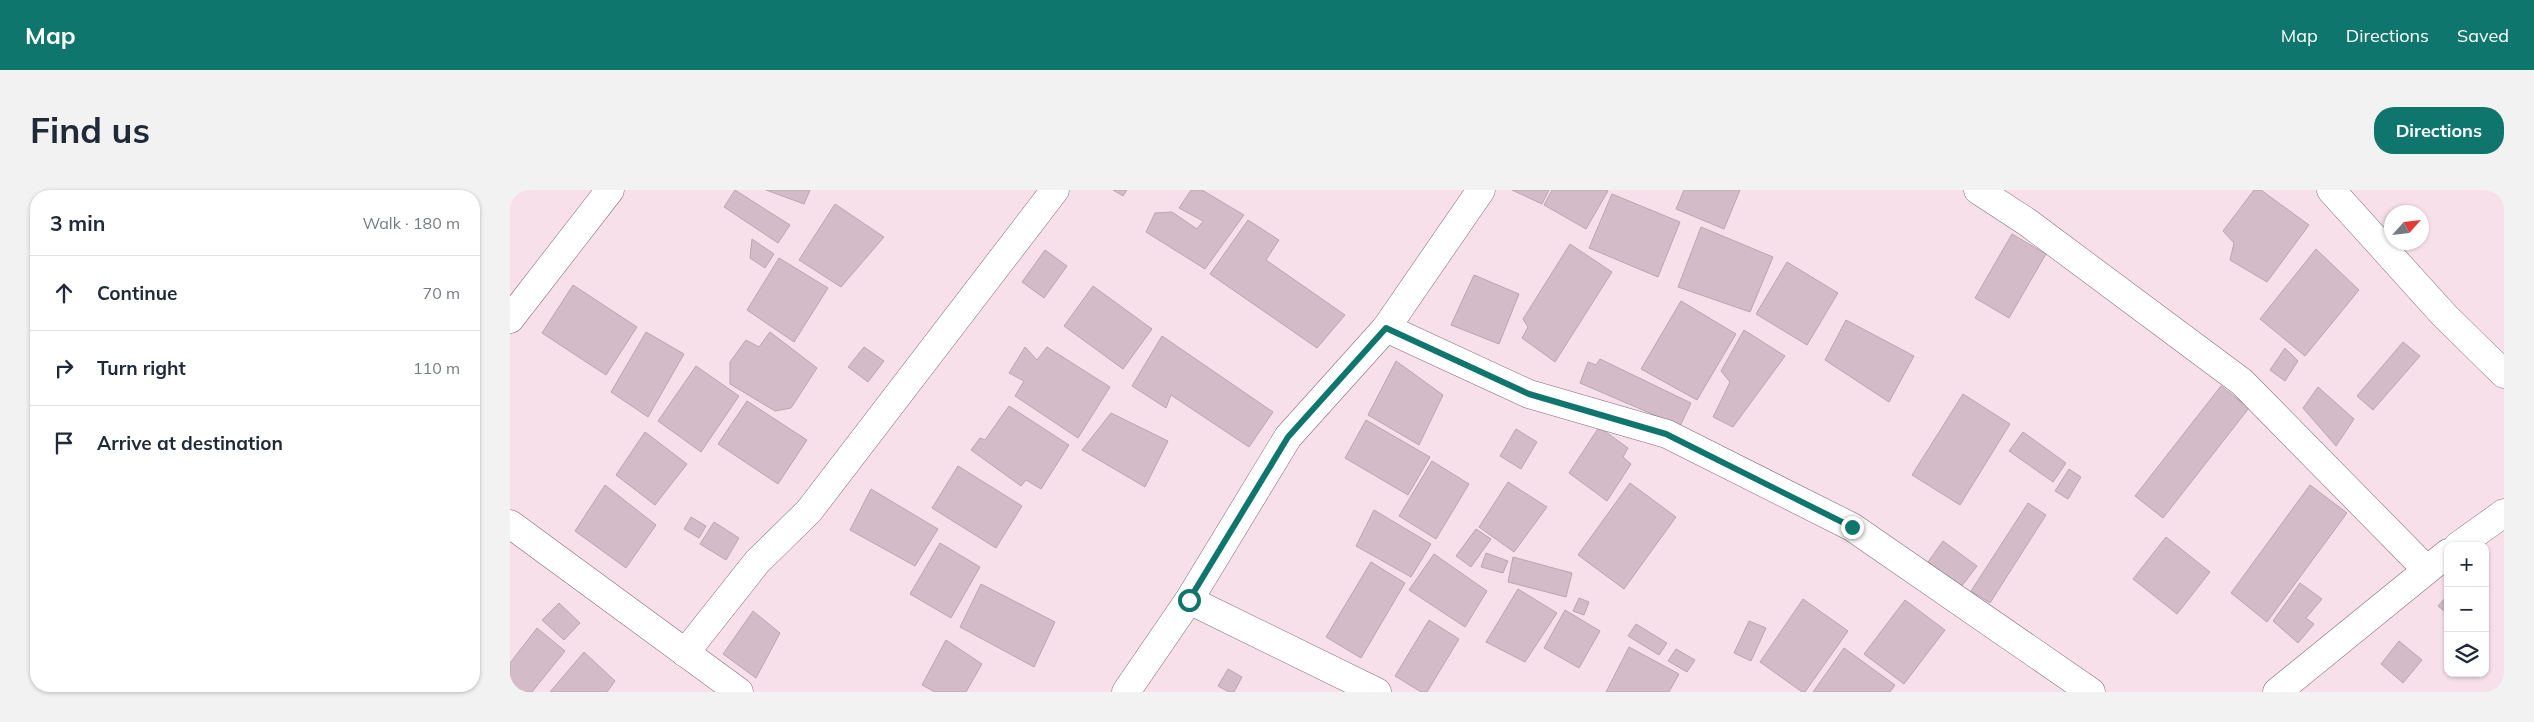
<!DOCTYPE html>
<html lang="en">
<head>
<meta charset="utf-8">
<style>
	:root { --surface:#fff; --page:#f2f2f3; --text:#1f2937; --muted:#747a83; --line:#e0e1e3; --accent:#0f766e }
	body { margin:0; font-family:Mulish,sans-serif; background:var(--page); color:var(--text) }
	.controls { position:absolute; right:15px; bottom:15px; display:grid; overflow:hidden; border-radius:10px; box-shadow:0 1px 4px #0004 }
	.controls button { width:45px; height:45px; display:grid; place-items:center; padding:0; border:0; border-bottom:1px solid var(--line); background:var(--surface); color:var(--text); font:25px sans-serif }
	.compass { position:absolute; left:1874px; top:15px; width:45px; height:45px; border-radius:50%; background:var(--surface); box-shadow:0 1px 4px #0004; rotate:63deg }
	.stop { position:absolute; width:15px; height:15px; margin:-11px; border:4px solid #0f766e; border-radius:50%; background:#fff }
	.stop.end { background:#0f766e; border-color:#fff; box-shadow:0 1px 5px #0008 }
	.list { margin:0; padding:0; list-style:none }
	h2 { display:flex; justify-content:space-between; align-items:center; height:65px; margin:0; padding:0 20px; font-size:21px }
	h2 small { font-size:16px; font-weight:400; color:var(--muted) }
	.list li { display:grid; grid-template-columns:32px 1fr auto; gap:15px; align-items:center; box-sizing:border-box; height:75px; padding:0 20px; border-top:1px solid var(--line) }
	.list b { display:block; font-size:19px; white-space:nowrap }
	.list em { font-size:16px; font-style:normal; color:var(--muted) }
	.icon { flex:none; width:28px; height:28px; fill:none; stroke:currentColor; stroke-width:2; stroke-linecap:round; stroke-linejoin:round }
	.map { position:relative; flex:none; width:1994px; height:502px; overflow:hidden; border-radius:20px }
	header { display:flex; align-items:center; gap:30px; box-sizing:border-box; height:70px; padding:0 25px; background:var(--accent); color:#fff }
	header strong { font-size:24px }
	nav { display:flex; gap:28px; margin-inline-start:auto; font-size:18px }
	.intro { display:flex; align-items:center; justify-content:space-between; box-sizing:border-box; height:120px; padding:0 30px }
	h1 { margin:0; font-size:35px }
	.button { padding:12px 22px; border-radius:20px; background:var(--accent); color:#fff; font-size:18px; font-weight:700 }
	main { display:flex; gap:30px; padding:0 30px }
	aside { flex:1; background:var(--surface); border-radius:20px; box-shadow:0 1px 4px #0004 }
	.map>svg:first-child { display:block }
	.building { fill:#d3bcc7; stroke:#bba5af }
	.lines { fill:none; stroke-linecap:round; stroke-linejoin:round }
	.minor-casing { stroke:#806b75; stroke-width:29 }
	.minor { stroke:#fff; stroke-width:28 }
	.route { stroke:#0f766e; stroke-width:6 }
</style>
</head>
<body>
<header>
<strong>Map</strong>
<nav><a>Map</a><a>Directions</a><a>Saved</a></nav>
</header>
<div class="intro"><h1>Find us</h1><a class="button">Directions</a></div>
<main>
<aside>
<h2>3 min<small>Walk · 180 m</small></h2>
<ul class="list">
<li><svg class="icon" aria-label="ahead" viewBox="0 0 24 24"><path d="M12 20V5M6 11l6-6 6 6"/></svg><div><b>Continue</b></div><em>70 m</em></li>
<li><svg class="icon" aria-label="right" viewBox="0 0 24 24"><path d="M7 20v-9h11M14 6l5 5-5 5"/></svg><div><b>Turn right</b></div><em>110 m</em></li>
<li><svg class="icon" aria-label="arrive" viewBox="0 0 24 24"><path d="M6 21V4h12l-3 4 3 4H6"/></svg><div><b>Arrive at destination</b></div></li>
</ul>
</aside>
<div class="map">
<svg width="1994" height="502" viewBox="0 0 1994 502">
	<rect width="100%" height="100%" fill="#f8e0eb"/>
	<g class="building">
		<path d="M225,0L280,35L268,53L214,17Z"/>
		<path d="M256,0H300L294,14Z"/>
		<path d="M603,0H617L613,6Z"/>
		<path d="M681,0H692L734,25L695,79L636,42L645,23L662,22L687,39L693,31L669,18Z"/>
		<path d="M1002,0H1039L1032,14Z"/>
		<path d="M1042,0H1096L1098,1L1076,39L1034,15Z"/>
		<path d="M1174,0H1230L1214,39L1166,19Z"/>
		<path d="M1744,0H1751L1799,35L1757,92L1720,70L1724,53L1713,41Z"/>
		<path d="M1102,4L1170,32L1148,87L1079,58Z"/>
		<path d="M325,14L374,47L331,97L289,70Z"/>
		<path d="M738,30L769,50L756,70L835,125L807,158L700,84Z"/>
		<path d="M1191,37L1263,67L1240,122L1168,97Z"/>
		<path d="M1502,44L1536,64L1499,128L1465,108Z"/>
		<path d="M242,49L264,64L255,78L240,68Z"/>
		<path d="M1060,54L1102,82L1045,172L1012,148L1018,137L1013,129Z"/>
		<path d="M1806,59L1849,100L1795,166L1750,129Z"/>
		<path d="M535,60L557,76L534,108L512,92Z"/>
		<path d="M269,68L318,98L284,152L237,120Z"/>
		<path d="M1277,72L1328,103L1297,155L1246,124Z"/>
		<path d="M964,85L1009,104L989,154L941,135Z"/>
		<path d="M63,95L127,137L96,185L32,143Z"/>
		<path d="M583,96L642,139L613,179L554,136Z"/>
		<path d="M1171,111L1226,144L1187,210L1131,179Z"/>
		<path d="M1336,130L1404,166L1379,212L1315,170Z"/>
		<path d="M1234,140L1275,166L1223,237L1203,227L1220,192L1211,181Z"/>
		<path d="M136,142L174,164L138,227L101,202Z"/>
		<path d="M260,142L307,178L281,218L265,221L220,194V172L236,150L249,157Z"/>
		<path d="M652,146L763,222L739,257L661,205L656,218L622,196Z"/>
		<path d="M1893,152L1910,166L1863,220L1847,206Z"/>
		<path d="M354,157L374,171L358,192L338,177Z"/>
		<path d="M515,157L527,170L537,157L600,197L568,248L505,206L514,191L499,183Z"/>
		<path d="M1775,158L1788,171L1775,191L1760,180Z"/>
		<path d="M1090,169L1181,213L1170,236L1070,193L1078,172L1086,175Z"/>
		<path d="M886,171L933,205L909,255L858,225Z"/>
		<path d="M186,176L229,206L191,262L148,231Z"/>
		<path d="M1711,196L1739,218L1653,328L1625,306Z"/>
		<path d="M1808,197L1844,229L1826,256L1793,218Z"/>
		<path d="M1453,204L1500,234L1450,315L1402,285Z"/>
		<path d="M237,211L297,250L268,294L208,254Z"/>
		<path d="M499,216L559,255L531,299L516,290L511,296L461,260L470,248L475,250Z"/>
		<path d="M601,223L658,251L635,297L572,260Z"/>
		<path d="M856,230L920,267L898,305L835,268Z"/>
		<path d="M1089,237L1118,258L1113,267L1121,274L1097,311L1059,283Z"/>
		<path d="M1006,239L1027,252L1011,279L990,266Z"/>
		<path d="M135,242L177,274L145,315L106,285Z"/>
		<path d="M1513,242L1556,273L1543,292L1499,261Z"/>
		<path d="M922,271L959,294L926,349L889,326Z"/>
		<path d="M448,276L512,316L486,358L422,318Z"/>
		<path d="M1559,279L1571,287L1558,309L1545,301Z"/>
		<path d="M998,292L1037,317L1004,362L969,337Z"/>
		<path d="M1120,293L1166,327L1114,399L1068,365Z"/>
		<path d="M95,295L146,335L116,378L65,341Z"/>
		<path d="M1800,295L1837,323L1757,432L1721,403Z"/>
		<path d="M361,299L428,339L405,376L340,340Z"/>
		<path d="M1518,313L1536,325L1480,413L1461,401Z"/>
		<path d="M864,320L921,354L901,387L846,356Z"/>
		<path d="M181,327L196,336L189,348L174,339Z"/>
		<path d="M204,332L229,348L216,370L190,354Z"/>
		<path d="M966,339L981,349L961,377L946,366Z"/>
		<path d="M1656,347L1700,382L1667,424L1623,389Z"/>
		<path d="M1433,351L1467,376L1451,397L1418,372Z"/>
		<path d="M430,353L470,377L441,428L400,404Z"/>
		<path d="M976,363L998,371L993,383L971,377Z"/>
		<path d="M924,364L977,401L955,437L899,400Z"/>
		<path d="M1003,367L1062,383L1056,407L998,392Z"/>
		<path d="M861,372L895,393L851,468L816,447Z"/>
		<path d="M1790,393L1812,409L1796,428L1804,434L1788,453L1763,431Z"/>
		<path d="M471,394L545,432L524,477L450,437Z"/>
		<path d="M1008,399L1047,423L1015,472L976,452Z"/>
		<path d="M1938,405V424L1928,416Z"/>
		<path d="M1069,408L1079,412L1074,425L1063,421Z"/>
		<path d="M1293,409L1338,441L1295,502H1292L1250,472Z"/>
		<path d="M1395,410L1435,440L1394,494L1354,464Z"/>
		<path d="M49,413L70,433L54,450L32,430Z"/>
		<path d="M1055,420L1090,441L1069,478L1034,458Z"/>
		<path d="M243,421L270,443L246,488L213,464Z"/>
		<path d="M919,430L949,449L917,502H911L885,486Z"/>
		<path d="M1239,431L1256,438L1241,471L1224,463Z"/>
		<path d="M1126,434L1157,453L1149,465L1118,446Z"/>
		<path d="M27,438L55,461L22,502H0V473Z"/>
		<path d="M436,450L472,474L456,502H425L412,495Z"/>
		<path d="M1889,451L1912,470L1893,493L1871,474Z"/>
		<path d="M1119,457L1169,484L1159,502H1096Z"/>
		<path d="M1334,458L1385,495L1380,502H1303Z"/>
		<path d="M1166,459L1185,470L1177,482L1158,471Z"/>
		<path d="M74,462L105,491L97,502H40Z"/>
		<path d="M718,479L732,487L724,502H719L708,496Z"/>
	</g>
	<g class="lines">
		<defs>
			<g id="minor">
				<path d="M1468,0L1517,32L1732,192L1916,379"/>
				<path d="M1821,0L1934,125L1994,184"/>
				<path d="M0,129L100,0"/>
				<path d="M876,138L1019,204L1157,244L1342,337L1581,502"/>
				<path d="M0,334L229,502"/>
				<path d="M1948,356L1994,323"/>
				<path d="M679,410L867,502"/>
				<path d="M175,463L247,372L299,321L545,0"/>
				<path d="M616,502L679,410L778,247L876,138L971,0"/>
				<path d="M1767,502L1938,363"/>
			</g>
		</defs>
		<use href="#minor" class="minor-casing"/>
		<use href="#minor" class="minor"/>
	</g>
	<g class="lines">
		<path class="route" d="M679,410L778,247L876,138L1019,204L1156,244L1342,337"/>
	</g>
</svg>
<div class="controls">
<button>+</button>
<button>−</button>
<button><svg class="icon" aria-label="layers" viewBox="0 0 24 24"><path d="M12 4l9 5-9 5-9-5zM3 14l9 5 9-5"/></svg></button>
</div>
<svg class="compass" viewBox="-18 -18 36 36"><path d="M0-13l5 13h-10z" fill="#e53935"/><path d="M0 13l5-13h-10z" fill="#747a83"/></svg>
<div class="stop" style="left:679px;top:410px"></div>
<div class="stop end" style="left:1342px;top:337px"></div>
</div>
</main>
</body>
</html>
